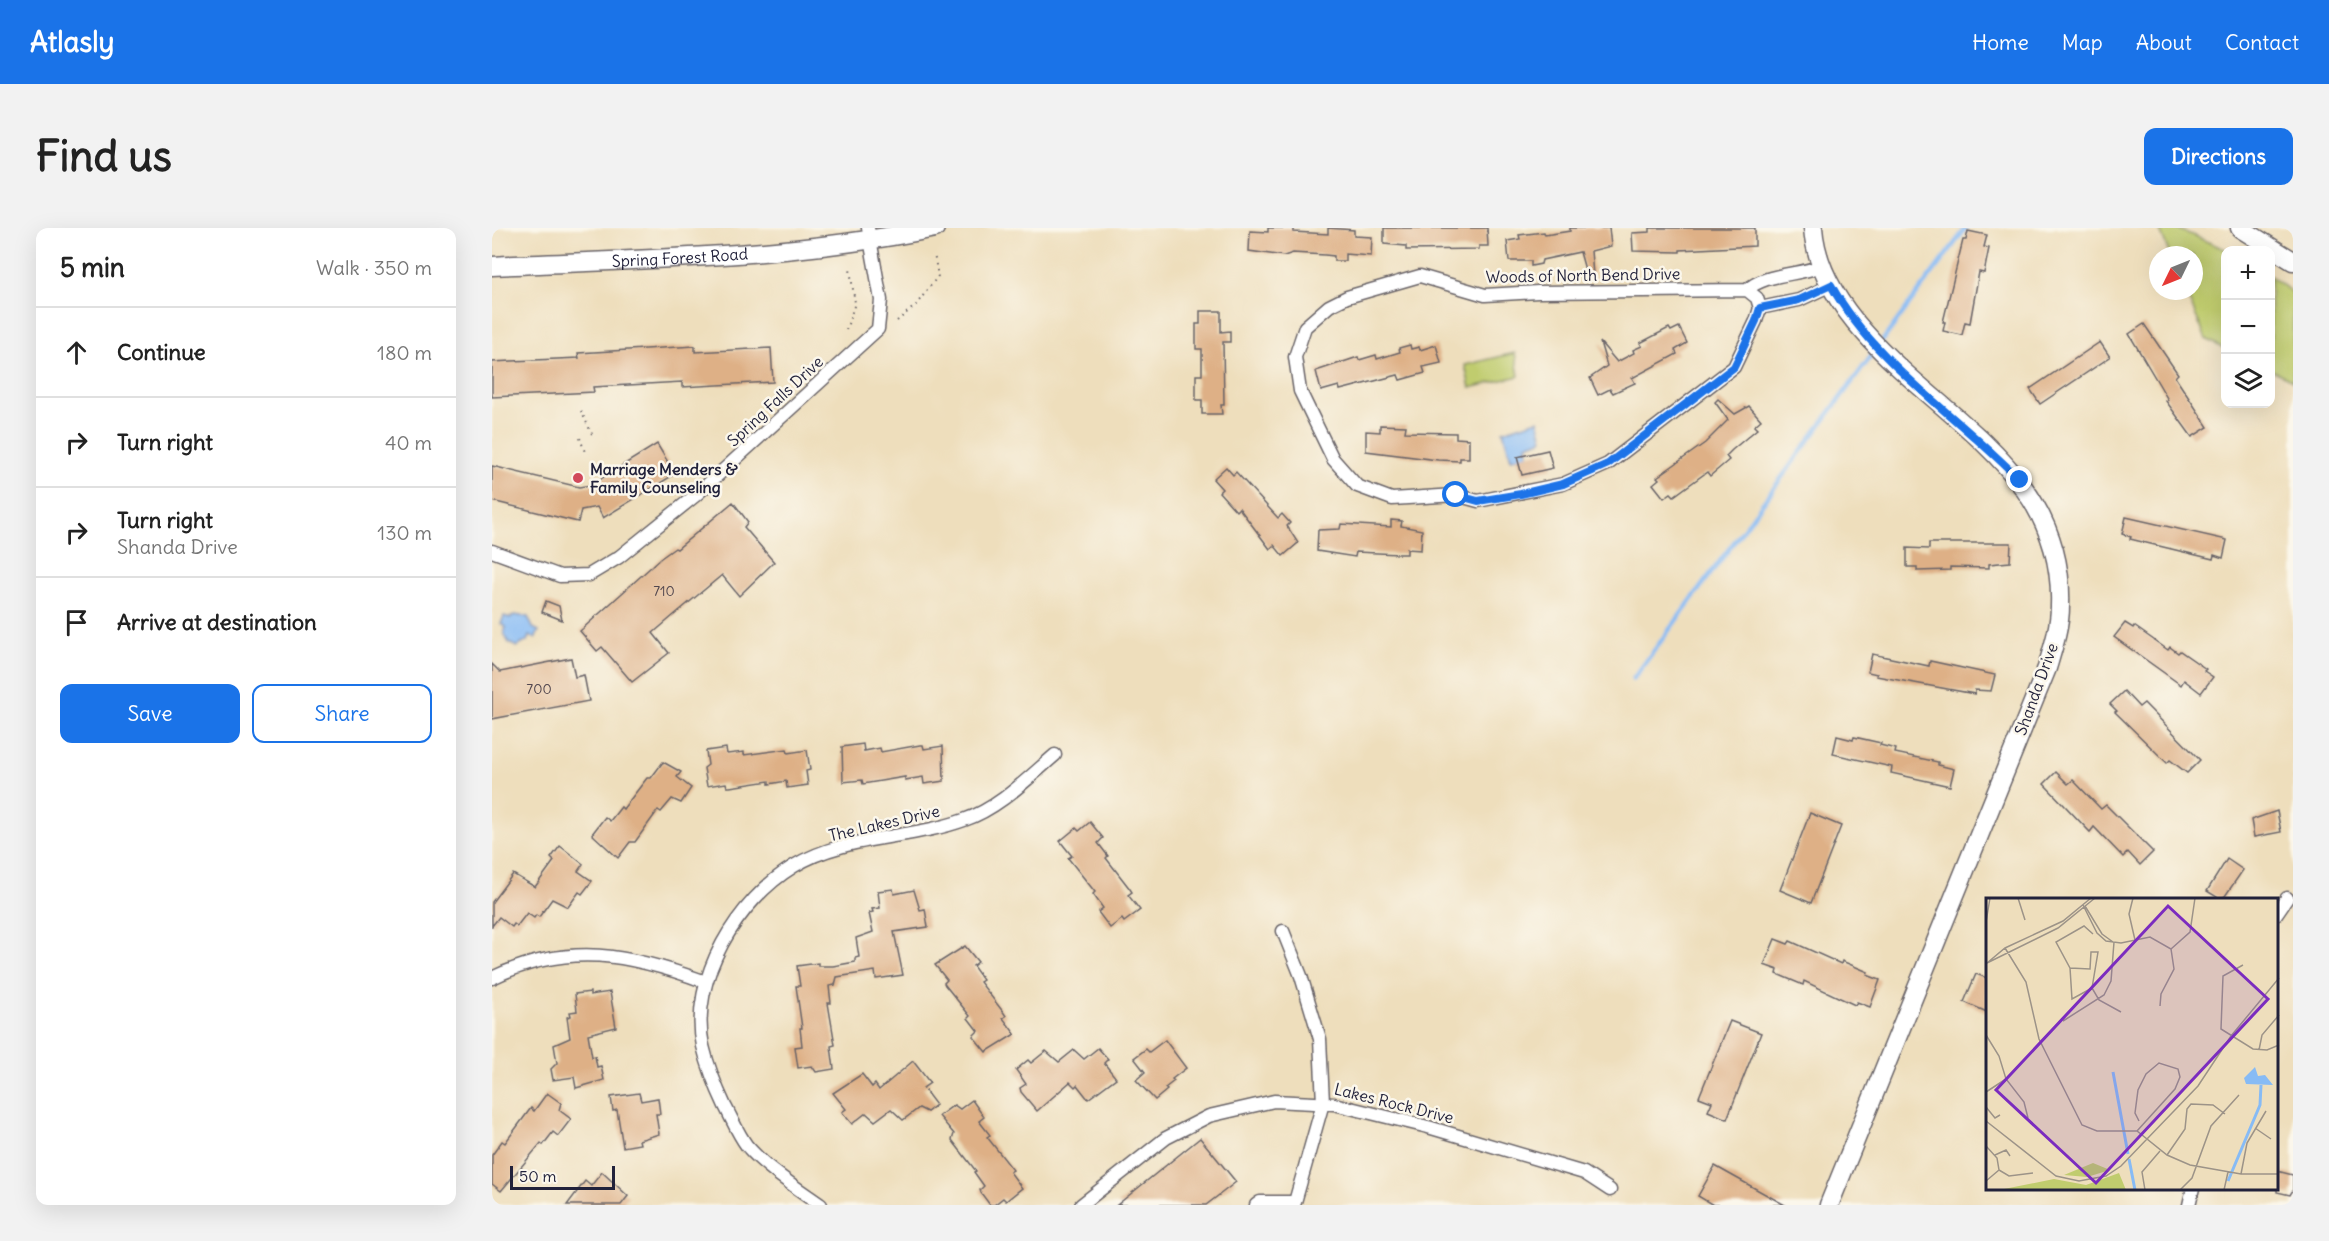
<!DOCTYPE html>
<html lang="en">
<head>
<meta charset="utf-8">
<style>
	:root { --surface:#fff; --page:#f2f2f2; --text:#222; --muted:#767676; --line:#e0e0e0; --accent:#1a73e8 }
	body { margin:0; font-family:Delius,sans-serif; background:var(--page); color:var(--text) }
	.controls { position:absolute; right:18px; top:18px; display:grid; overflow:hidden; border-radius:12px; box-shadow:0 6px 24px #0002 }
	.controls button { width:54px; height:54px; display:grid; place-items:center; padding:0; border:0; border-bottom:2px solid var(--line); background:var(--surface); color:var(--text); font:30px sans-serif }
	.compass { position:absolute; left:1657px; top:18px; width:54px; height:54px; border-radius:50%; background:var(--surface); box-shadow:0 6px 24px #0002; rotate:227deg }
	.scale { position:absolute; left:18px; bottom:15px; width:105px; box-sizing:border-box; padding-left:6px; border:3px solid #22223b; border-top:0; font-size:16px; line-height:21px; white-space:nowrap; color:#22223b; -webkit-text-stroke:4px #fbf7ec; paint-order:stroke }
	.stop { position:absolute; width:18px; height:18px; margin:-14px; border:4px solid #1a73e8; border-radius:50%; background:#fff }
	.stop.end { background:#1a73e8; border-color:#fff; box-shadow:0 2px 6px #0008 }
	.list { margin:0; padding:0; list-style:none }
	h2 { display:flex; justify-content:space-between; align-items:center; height:78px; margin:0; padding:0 24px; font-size:26px }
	h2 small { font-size:20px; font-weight:400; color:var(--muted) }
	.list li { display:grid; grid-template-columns:39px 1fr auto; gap:18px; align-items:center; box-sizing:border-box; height:90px; padding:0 24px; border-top:2px solid var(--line) }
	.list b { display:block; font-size:22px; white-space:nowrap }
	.list p { margin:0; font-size:20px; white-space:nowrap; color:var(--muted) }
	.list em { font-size:20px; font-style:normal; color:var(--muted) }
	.actions { display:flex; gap:12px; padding:18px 24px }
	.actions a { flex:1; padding:14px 0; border:2px solid var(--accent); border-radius:12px; text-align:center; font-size:21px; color:var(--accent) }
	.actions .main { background:var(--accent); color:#fff }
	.icon { flex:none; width:33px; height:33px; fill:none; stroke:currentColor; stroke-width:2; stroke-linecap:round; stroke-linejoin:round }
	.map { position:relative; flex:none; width:1801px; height:977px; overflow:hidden; border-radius:12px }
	header { display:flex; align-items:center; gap:36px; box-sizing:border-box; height:84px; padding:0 30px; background:var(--accent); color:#fff }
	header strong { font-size:28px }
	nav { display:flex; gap:33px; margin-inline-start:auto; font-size:21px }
	.intro { display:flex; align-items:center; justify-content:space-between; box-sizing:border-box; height:144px; padding:0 36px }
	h1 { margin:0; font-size:42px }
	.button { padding:15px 27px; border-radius:12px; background:var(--accent); color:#fff; font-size:21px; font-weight:700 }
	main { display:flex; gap:36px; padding:0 36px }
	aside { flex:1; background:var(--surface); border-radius:12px; box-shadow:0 6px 24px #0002 }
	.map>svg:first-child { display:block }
	.green { fill:#c0cc6e; stroke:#717754; stroke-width:1.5 }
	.water { fill:#87bbf5; stroke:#546e98; stroke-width:1.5 }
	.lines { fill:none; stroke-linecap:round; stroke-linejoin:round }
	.stream { stroke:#87bbf5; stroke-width:4.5 }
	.building { fill:#deb086 }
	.street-casing { stroke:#696468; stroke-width:15 }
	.secondary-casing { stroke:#696468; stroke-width:21 }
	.path { stroke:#696468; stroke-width:2; stroke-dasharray:1.5 4.5; stroke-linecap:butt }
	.street { stroke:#fff; stroke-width:12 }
	.secondary { stroke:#fff; stroke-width:18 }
	.route { stroke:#1a73e8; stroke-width:8 }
	.poi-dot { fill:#d1495b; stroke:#fbf7ec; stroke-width:2 }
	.labels { text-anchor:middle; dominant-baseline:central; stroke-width:5; stroke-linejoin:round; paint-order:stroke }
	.number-label { font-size:14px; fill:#51464e }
	.street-label { font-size:16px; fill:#22223b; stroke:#fbf7ec }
	.poi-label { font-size:16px; font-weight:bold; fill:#22223b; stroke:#fbf7ec; text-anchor:start }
	.inset-river { fill:none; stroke:#87bbf5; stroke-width:3 }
	.inset-road { fill:none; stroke:#9c9388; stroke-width:1.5 }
	.view { fill:#7b2cbf; fill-opacity:0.15; stroke:#7b2cbf; stroke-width:3 }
	.inset-edge { fill:none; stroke:#22223b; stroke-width:3 }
</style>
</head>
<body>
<header>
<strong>Atlasly</strong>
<nav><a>Home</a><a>Map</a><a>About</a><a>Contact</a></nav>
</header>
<div class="intro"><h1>Find us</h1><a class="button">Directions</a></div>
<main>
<aside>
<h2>5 min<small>Walk · 350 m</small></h2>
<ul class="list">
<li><svg class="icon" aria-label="ahead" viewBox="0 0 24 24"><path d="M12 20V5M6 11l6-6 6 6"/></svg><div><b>Continue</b></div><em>180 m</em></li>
<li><svg class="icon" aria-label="right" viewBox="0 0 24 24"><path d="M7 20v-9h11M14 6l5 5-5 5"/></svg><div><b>Turn right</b></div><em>40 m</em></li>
<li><svg class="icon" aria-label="right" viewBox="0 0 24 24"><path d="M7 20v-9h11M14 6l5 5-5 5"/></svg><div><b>Turn right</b><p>Shanda Drive</p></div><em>130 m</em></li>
<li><svg class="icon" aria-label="arrive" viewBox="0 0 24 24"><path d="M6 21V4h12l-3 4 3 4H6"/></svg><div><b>Arrive at destination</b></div></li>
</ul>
<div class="actions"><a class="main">Save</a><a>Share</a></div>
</aside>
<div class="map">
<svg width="1801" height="977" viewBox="0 0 1801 977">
	<rect width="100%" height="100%" fill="#fbf7ec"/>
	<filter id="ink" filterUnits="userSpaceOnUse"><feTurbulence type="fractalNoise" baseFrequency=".0167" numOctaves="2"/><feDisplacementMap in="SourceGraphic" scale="12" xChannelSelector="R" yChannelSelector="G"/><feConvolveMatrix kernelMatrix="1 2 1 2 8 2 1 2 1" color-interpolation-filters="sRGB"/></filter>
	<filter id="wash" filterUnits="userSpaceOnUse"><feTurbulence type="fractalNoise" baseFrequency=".008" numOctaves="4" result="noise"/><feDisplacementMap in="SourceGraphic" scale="24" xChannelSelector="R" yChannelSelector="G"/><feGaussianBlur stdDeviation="1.35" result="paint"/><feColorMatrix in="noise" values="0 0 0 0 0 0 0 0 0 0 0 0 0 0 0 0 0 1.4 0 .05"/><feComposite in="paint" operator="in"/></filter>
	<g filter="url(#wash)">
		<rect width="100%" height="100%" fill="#eedebc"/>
		<g class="green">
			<path d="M1667,0H1683L1735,22L1733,121L1714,111L1693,63H1702V27H1678Z"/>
			<path d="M1778,48L1801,65V152L1779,142Z"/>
			<path d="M1023,125L1027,148L978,160L973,137Z"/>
		</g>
		<g class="water">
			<path d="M1046,192L1051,211L1035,217L1036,227L1019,231L1011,203Z"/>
			<path d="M22,387L36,389L41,400L47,403L43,410L37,408L35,413L25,419L17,415L12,405L14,399L9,396L12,388L18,390Z"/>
		</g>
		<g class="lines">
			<g class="stream">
				<path d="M1388,116L1474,0"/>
				<path d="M1141,451L1383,123"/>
			</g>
		</g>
		<g id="blocks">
			<g class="building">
				<path d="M776,0H802V4L836,6V0L862,2V8L880,9L879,28L853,26V33H842V28L833,27L801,25L792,28L757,23L758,3L776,4Z"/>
				<path d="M892,0H995L996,18H987V21L914,22V18L892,16Z"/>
				<path d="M1078,0H1117L1119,18L1099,23L1101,47L1095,49L1088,24L1050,32L1049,36L1039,38V33H1017L1015,13L1028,11L1027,7L1052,4L1053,7L1078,3Z"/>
				<path d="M1158,0H1263V18L1188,22V24L1141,23L1140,5L1158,4Z"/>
				<path d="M1476,3L1495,7L1492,19L1497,20L1492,45L1487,44L1478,95L1473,94L1470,107L1451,103L1453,94H1451L1471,12H1474Z"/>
				<path d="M708,83H729V104L738,103V114H731L732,177H729L730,186H710V172H704V147H710V121H704V96H708Z"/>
				<path d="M1652,96L1686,146L1683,149L1716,199L1700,209L1674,173L1676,172L1668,158L1637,106Z"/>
				<path d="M1187,99L1195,115L1183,122L1185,126L1140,150L1143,155L1121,165L1118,161L1106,167L1098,150L1115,138L1108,114L1125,134L1142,125L1141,122L1150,118L1148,115L1177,100L1179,103Z"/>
				<path d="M1608,114L1618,129L1548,176L1538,161Z"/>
				<path d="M918,117L919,121L927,119L928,122L944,117L949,135L931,139L933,145L908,152L906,147L848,162L847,158L829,163L824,143L866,129L867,132L884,127L885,131L908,124L907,120Z"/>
				<path d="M203,118V124L279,120L281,154L190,159V154L101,159L102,164L0,169V134L87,130L86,125Z"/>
				<path d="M1226,171L1243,186L1257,178L1269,192L1262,198L1265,201L1240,222L1234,228L1237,232L1218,248L1215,244L1182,268L1179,265L1172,270L1161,256L1167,251L1165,249L1213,215L1236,192L1223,174Z"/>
				<path d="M888,197L914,198L913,204L964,205V210L977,211V230H968V233L946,232L874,223V203L888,204Z"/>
				<path d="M165,216L183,246L111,290L105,279L89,282L86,294L0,273V238L87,259L99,257Z"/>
				<path d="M1056,222L1061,240L1030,247L1025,229Z"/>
				<path d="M734,239L741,247L744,244L786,290L790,286L798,295L795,298L806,315L791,328L782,317L778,321L747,280L744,283L727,264L730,261L721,251Z"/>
				<path d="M241,274L256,294L252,299L282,334L247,368L230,347L182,387L161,405L177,425L140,454L110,419L105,423L88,403L169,330L183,320L185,321Z"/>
				<path d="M1634,289L1735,312L1731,330L1722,327L1721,331L1638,311L1639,309L1630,306Z"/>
				<path d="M899,292L910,293L909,298L930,302L929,322L915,321V326H907L864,324L863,329L825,323L826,302L848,301L849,296L899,299Z"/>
				<path d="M1437,315H1519L1518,334L1497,336V340L1458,339V342L1425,343V339H1415V320L1437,321Z"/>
				<path d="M54,373L67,378L70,392L50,384Z"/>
				<path d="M1633,395L1641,400L1642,398L1676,422L1678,419L1686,425L1688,423L1714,441L1712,443L1721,449L1709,465L1692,452L1689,457L1622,409Z"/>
				<path d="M1380,426L1437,438L1438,433L1503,447L1499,463L1483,462V466L1384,448L1385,446L1376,444Z"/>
				<path d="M79,430L83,449L92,447L97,473L0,491V436L8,444Z"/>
				<path d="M1632,463L1647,479L1652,475L1708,532L1695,545L1678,532L1675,535L1623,484L1625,483L1618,476Z"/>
				<path d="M1345,508L1361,512L1362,509L1389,515L1388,517L1404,521L1403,525L1446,534V537L1462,541L1458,558L1399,545L1400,539L1341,526Z"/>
				<path d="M371,516L372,523L388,520L389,524L428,517H431L432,521L451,518L452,553L432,556L431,549L413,552V549L371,556L370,552L351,554L350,519Z"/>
				<path d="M234,520L235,526L252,524V527L295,521L296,525L315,522L318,542L314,543L316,557L295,560L294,553L277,556V553L238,559H235L234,555L215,558L212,540L216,537L214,523Z"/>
				<path d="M171,534L189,544L185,549L199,560L189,575L180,571L169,584L166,582L143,614H138L126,630L100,606L113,589L118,593L129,579L131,581L155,550H159Z"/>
				<path d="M1564,544L1576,556L1581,552L1609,581L1614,577L1661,624L1648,637L1636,624L1631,629L1602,599L1598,604L1552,556Z"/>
				<path d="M1785,583L1789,604L1762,609L1759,592Z"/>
				<path d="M1318,585L1349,598L1319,675L1288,662Z"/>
				<path d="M598,594L611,610L606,615L616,628L614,630L638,661L640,664L636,667L648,682L632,694L630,691L618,700L606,684L611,680L601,666L603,664L576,630L580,628L568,613L584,600L587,603Z"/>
				<path d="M68,618L91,636L86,643L100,653L90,666L87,664L76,679L60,671L47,689L44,687L42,690L35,685L25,698L22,696L20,699L7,689L0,698V674L21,646L43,659L62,633L59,630Z"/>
				<path d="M1735,631L1751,642L1731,671H1728L1715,663Z"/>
				<path d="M401,661L402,666L422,662L428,682L433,681L436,699L402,704L411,747L384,751L383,743L345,749L343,757L337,758L339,775H336L343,817L339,818L342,841L324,844L320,838L306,840L303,819L310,818L308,800H310L304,758H308L305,738L326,735V738H341L363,734V730L367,729L364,710L381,704L377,685L381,684L380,681L388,680L386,663Z"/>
				<path d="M1283,711L1296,716L1298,713L1349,736L1350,733L1376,744L1375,747L1388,752L1378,779L1365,774L1363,777L1312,753L1311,757L1285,746L1286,742L1272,737Z"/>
				<path d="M473,718L486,734L481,738L491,752L488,754L512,785L514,788L511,790L523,806L494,824L481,808L486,803L476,790L478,788L453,757L452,755L455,752L443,737Z"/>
				<path d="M1484,746L1495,750V784L1472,774Z"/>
				<path d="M98,764V767L118,764L124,799L96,806L100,829L103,828L105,839L109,838L112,852L84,860L82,849L61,852L59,841L65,835L62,817L78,810L75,789L79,788L78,784L85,783L83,766Z"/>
				<path d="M1238,793L1269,805L1235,891L1216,883L1220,874L1207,869Z"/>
				<path d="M673,812L694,840L680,851L682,853L673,860L675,862L663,872L644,852L653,844L642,830L654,821L657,824Z"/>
				<path d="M606,820L616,831L612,835L624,850L596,871L585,857L583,859L578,854L545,883L529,864L528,860L534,856L524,842L536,832L539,835L554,823L567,834L582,822L592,831Z"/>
				<path d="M421,833L438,855L431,860L444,877L435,884L427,880L411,892L399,881L383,893L374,885L360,896L350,884L354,881L341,865L370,846L380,859L383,856L387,862Z"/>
				<path d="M55,865L69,875L67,882L79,891L66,908L61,904L51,917L49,915L9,963L0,956V927L10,913L13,915L39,880L42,883Z"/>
				<path d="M147,865L149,873L166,870L168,886H164L167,906L147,912L148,916L131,919L125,882L121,883L119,869Z"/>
				<path d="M480,872L492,889L487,893L498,907L495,909L521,942L518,944L530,960L514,973L511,970L502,977H498L489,965L488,962L492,958L482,944L484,943L460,912L462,906L447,888L462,877L468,881Z"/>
				<path d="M708,910L744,954L714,977H625Z"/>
				<path d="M1223,938L1239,947L1293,977H1221L1206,968Z"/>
				<path d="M1785,943L1801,947V962L1798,967L1785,964Z"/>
				<path d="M110,944L136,968L129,977H75L93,953L99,958Z"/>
			</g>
		</g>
	</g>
	<g filter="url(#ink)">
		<use href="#blocks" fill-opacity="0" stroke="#696468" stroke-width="1.5"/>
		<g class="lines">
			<defs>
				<g id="street">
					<path d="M1255,62L1265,70L1268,80L1264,93L1242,139L1116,236L1071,256L986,273L964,267L900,271L865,258L841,231L808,163L803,129L813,99L837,78L855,69L928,48L993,67L1046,64L1255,62C1273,45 1305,48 1329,38"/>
					<path d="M1268,80L1307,72L1339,57"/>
					<path d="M0,323L68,348L97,347L127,329L204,267L386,101L389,72L376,0"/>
					<path d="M1784,686L1795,670"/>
					<path d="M0,750C76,713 138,726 214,754"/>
					<path d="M329,977C305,960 275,941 255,918C246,906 240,891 233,878C224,859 216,839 211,818C197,751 246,672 302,638C352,607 417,612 472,592C507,580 535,551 563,527"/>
					<path d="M589,977L674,910L717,888L782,873L842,876L936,899L1092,945L1118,962"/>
					<path d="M764,977L768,974H803L831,875L828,811L809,748L791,703"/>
					<path d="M1697,977L1701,960"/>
				</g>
				<g id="secondary">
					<path d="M1321,0C1324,39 1346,75 1372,104C1449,192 1573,244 1568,378C1568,399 1561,420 1555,440L1337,977"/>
					<path d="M1748,0L1801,33"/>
					<path id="s1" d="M0,38C147,31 299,30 443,0"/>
				</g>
			</defs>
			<use href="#street" class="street-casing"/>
			<use href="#secondary" class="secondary-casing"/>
			<g class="path">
				<path d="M405,93L424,77L446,48L442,26"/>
				<path d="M354,102L363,75L358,41"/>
				<path d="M89,183L100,206"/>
				<path d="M88,210L94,227"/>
			</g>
			<use href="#street" class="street"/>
			<use href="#secondary" class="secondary"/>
		</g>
	</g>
	<g class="lines" filter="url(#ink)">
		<path class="route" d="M964,267L986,273L1029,266L1071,256L1116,236L1242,139L1264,93L1268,80L1307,72L1339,57C1381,134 1467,189 1528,252"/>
	</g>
	<circle class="poi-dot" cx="86" cy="250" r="6"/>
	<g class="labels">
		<g class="number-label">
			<text x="172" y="363">710</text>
			<text x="47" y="461">700</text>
		</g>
		<g class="street-label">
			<text stroke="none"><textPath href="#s1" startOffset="188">Spring Forest Road</textPath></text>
			<text transform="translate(1091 47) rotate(-1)">Woods of North Bend Drive</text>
			<text transform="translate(283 173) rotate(-43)">Spring Falls Drive</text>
			<text transform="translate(1544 461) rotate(-70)">Shanda Drive</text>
			<text transform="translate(392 595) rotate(-13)">The Lakes Drive</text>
			<text transform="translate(902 875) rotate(14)">Lakes Rock Drive</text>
		</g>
		<g class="poi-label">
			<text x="98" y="241">Marriage Menders &amp;<tspan x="98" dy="18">Family Counseling</tspan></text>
		</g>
	</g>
	<g transform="translate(1494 670)">
		<rect width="292" height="292" fill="#eedebc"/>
		<path d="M107,265L124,272L101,279L78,277ZM133,275L140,292H13L68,281L100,287Z" fill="#c0cc6e"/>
		<path d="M269,169L272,178L279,177L287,187L260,186L258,180Z" fill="#87bbf5"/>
		<path class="inset-river" d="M127,174L142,256M143,261L149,292M242,283L274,207L275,187"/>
		<path class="inset-road" d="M32,0L39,22M147,0L143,16L149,42M97,7L111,35L120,43L135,45L164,39L185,51L188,71L175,96L174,108M99,8L116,36L127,44M0,24L4,0M107,36L98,28L70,44L84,70L104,71L105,54H112L106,90L113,102L135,114M19,50L40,84L53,141L96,227L111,233H151L181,257L204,267L255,276H293M185,51L204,34L209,0M1,65L72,30L109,0M1,65L19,50L77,23L105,0M257,67L237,78L235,131L267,151L281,152L293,147M84,70L86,101L106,90M77,123L118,97L125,83L128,44M0,137L13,158L20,181L38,204L42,220M273,152L276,137L293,117M0,194L20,181M0,209L9,220L14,217M0,223L70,278L93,283L120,278L135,268L212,188L245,138L293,80M269,230L285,241M151,233L189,191L194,179L192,171L173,165L160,176L152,192L149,215L153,223M0,248L11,260L13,272L0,283M9,257L20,252L24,258M181,257L199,231L201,211L205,206L227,207L239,216M13,272L23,278L47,275M255,276L261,245L280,213M159,292L156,274L174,253M194,292L206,280L225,228L253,197M238,292L242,274"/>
		<path class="view" d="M182,8L282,101L110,285L10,192Z"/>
		<rect width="292" height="292" class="inset-edge"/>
	</g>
</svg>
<div class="controls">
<button>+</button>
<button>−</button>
<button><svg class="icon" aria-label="layers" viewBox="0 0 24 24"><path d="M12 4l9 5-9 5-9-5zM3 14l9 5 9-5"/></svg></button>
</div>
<svg class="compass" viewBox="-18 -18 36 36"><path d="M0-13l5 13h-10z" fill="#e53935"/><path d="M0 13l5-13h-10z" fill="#767676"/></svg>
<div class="scale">50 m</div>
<div class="stop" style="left:964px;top:267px"></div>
<div class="stop end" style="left:1528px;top:252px"></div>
</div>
</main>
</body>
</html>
